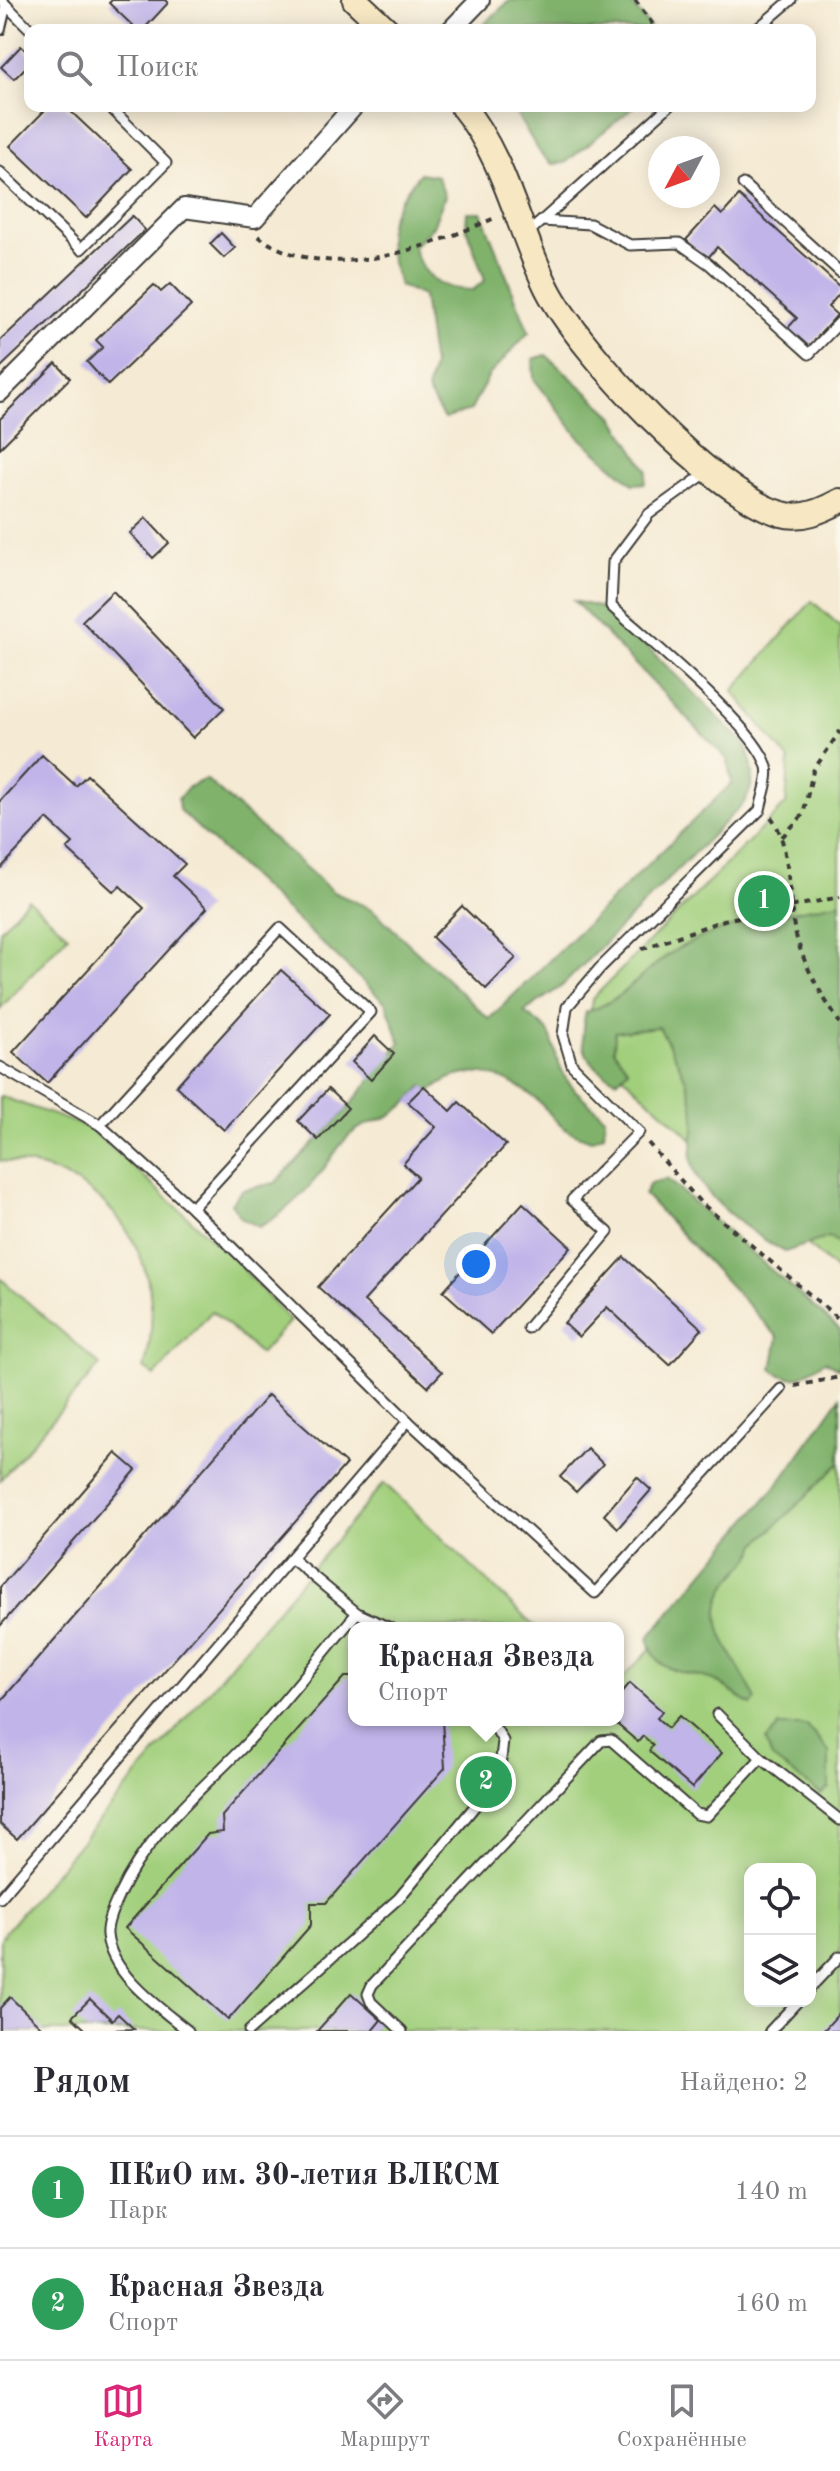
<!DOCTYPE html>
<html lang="ru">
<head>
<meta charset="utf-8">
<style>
	:root { --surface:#fff; --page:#f7f7f7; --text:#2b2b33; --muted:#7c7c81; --line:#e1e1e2; --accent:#db2777 }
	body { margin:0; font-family:"Old Standard TT",serif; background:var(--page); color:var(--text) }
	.controls { position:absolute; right:24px; bottom:24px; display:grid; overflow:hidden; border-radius:16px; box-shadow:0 4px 20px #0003 }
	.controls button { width:72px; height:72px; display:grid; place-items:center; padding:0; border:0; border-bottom:2px solid var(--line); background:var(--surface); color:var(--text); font:40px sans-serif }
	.compass { position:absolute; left:648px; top:136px; width:72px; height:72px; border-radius:50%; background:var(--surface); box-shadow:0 4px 20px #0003; rotate:229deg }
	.you { position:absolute; left:476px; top:1264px; width:28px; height:28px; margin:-20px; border:6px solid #fff; border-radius:50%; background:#1a73e8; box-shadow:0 0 0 12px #1a73e833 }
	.badge { display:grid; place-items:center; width:52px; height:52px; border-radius:50%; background:var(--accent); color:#fff; font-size:26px; font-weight:700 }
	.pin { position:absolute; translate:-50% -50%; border:4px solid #fff; box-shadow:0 2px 8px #0006 }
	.popup { position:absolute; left:348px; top:1622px; width:276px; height:104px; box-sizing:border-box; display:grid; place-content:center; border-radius:16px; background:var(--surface); filter:drop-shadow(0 2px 6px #0005); font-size:26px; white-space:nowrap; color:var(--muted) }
	.popup b { font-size:30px; color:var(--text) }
	.popup::after { content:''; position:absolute; left:50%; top:100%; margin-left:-16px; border:16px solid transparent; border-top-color:var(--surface) }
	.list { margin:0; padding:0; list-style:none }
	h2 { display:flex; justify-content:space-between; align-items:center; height:104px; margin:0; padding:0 32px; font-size:34px }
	h2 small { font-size:26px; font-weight:400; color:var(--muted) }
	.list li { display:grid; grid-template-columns:52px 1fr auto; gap:24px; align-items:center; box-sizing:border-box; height:112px; padding:0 32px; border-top:2px solid var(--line) }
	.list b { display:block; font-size:30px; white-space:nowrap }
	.list p { margin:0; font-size:26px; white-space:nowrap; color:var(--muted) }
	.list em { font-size:26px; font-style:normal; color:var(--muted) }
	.icon { flex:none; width:44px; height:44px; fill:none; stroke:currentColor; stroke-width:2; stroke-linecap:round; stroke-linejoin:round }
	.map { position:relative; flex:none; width:840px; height:2031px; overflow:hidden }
	.search { position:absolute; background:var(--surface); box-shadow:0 4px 20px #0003; left:24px; right:24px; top:24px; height:88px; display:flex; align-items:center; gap:20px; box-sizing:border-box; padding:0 28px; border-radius:16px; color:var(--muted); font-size:30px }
	.sheet { height:328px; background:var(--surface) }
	nav { display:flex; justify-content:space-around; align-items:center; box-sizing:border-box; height:112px; border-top:2px solid var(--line); background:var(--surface); font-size:22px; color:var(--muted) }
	nav a { display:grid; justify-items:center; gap:4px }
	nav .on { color:var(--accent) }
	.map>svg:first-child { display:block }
	.green { fill:#a1cf7c; stroke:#5e764c; stroke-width:2; fill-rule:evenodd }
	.forest { fill:#80b26c; stroke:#4e6744; stroke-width:2 }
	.building { fill:#c0b4e9 }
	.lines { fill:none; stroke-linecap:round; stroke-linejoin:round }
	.service-casing { stroke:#3d3b37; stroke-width:13 }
	.minor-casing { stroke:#3d3b37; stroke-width:22 }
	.secondary-casing { stroke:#3d3b37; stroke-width:28 }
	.path { stroke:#3d3b37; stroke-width:4; stroke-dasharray:6 6; stroke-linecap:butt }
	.service { stroke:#fff; stroke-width:9 }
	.minor { stroke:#fff; stroke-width:18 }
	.secondary { stroke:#f7e8c3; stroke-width:24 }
</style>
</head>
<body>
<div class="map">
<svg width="840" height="2031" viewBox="0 0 840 2031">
	<rect width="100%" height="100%" fill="#fbf7ec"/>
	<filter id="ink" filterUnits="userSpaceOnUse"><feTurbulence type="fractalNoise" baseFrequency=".0125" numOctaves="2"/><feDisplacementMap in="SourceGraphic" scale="16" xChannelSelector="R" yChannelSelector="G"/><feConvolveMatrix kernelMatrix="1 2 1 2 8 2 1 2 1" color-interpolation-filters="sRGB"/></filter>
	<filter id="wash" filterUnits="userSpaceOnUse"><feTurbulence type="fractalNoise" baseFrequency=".006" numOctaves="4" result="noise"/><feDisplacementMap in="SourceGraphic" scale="32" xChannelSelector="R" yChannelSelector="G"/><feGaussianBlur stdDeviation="1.8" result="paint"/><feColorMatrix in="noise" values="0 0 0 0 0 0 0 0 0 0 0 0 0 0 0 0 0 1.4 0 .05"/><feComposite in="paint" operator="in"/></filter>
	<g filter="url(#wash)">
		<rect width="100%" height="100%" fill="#f5ead3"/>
		<g class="green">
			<path d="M812,601L840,626V1274L587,1043L592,999L786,804L789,760L733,691Z"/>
			<path d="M28,899L68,935L0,1009V930Z"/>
			<path d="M0,1096L90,1128L236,1261L290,1321L260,1354L212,1311L155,1376L144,1368C174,1264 111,1166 0,1161Z"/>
			<path d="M0,1278L100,1365L0,1480Z"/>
			<path d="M840,1449V2031H0V1938L384,1483L536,1628H354V1720H618V1683ZM750,1869H810V2001H750Z"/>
		</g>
		<g class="forest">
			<path d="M510,0H629L652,30H478Z"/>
			<path d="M511,106H635L565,163L552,164L541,154Z"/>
			<path d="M420,173L437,176L445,196L433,226L413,247C423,277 440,290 473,290L485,280L466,227L467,212H481L529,332L489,375L471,410L444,419L427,391L433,366L423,296L400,286C380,234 385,216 420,173Z"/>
			<path d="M546,355L612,415L647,470L645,483L633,484L579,437L534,379L533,359Z"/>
			<path d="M574,601L610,610L745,744C754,766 757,781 744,803L562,986L524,1012C561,1038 546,1032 561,1069C569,1089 590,1103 605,1117L604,1134L591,1140C583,1137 574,1134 567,1130C555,1123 547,1108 536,1099C504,1073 463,1061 430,1092L423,1086C412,1099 396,1115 379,1120C368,1124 361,1126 351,1134C340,1143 336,1152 328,1163C312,1186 284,1215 259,1227L242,1219L231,1203L242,1190L275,1183L348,1108L400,1042L386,1003L179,810L178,799L188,787L206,779L333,892L372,909L489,1019L732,783L727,759Z"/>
			<path d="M840,902V1244L829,1237L785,1252C756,1236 699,1197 692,1163C690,1149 695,1133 694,1119C694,1086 674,1055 659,1027L615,1032L614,1050L628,1069L617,1080C585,1066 577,1045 586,1012C628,999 645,966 681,947C730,921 786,914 840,902Z"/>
			<path d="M667,1179L840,1330V1369L825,1361C805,1375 792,1386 772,1369L778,1337L644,1194L650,1183Z"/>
			<path d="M840,1397V1463L757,1544C751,1565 733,1572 724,1590C703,1627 742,1666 756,1700L751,1705C738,1698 726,1685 713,1680C682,1669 658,1678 648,1638L782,1479Z"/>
			<path d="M779,1726H807L829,1752V1788L821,1794L772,1758L766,1741Z"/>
		</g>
		<g id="blocks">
			<g class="building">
				<path d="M112,0H165L168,3L143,30H137L109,3Z"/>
				<path d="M21,46L30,55V63L14,79L1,67Z"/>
				<path d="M49,106H65L132,169L86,218L10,146Z"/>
				<path d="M739,196L840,287V293L828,307L837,315L807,349L786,330L797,318L717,247L707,259L686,240L715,208L722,215Z"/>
				<path d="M132,216L145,230L0,368V341Z"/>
				<path d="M221,233L235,248L224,258L210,244Z"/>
				<path d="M170,284L191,306L108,385L87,362L103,347L96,340L154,285L161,292Z"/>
				<path d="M56,363L70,378L0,448V419Z"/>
				<path d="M146,518L169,543L153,558L130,533Z"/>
				<path d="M113,591L224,708L193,738L82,621Z"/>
				<path d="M42,755L76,786L87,775L185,864L173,876L207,908L47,1083L13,1052L144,908L120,886L114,892L67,849L73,843L47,819L0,869V801Z"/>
				<path d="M462,906L516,958L486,989L432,937Z"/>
				<path d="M281,970L330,1014L224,1130L176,1086Z"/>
				<path d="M375,1036L394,1054L371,1080L352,1062Z"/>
				<path d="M424,1086L451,1111L459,1102L506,1145L364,1301L442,1372L428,1387L318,1287L418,1177L403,1164L436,1127L408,1102Z"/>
				<path d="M328,1089L348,1108L318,1140L298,1121Z"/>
				<path d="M523,1203L571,1247L491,1334L443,1291Z"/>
				<path d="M624,1257L702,1329L670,1365L607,1307L579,1337L564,1323Z"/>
				<path d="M268,1395L346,1464L17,1839L0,1824V1702Z"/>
				<path d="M587,1448L603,1464L576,1492L560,1477Z"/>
				<path d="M116,1453L136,1470L0,1626V1587Z"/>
				<path d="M637,1477L651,1490L618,1528L604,1515Z"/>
				<path d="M345,1677H354V1720H442L445,1768L326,1903H311V1925L228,2020L125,1928L208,1834L223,1832L222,1816Z"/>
				<path d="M630,1683L662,1711L657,1718L668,1728L679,1716L722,1753L692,1788L649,1751L653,1745L643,1736L638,1742L612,1720H618V1697Z"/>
				<path d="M351,1993L381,2020L372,2031H317Z"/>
				<path d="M10,1997L45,2031H0V2008Z"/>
				<path d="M90,1999L112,2020L118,2014L134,2029L87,2031L72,2017Z"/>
				<path d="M840,2012V2031H823Z"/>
			</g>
		</g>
	</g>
	<g filter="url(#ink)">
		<use href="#blocks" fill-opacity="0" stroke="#3d3b37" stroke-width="2"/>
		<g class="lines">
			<defs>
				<g id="service">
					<path d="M1,0L31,30"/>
					<path d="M0,30L6,5"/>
					<path d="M756,30L791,0"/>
					<path d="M0,172L81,249L166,163L109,106"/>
					<path d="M743,184L840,272"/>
					<path d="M542,221L590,224L630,245L679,243L709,264L809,354L840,322"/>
					<path d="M527,234L669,106"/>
					<path d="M0,1067L100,1125L192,1208L408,1421L0,1898"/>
					<path d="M100,1125L280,928L371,1012L192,1208"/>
					<path d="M528,1328L608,1232L572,1200L639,1132L572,1065L563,1035L567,1007L600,968L760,810C762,798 770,778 767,767C757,728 645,637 611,606L613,562L649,514L706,473"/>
					<path d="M408,1421L595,1593L781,1389"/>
					<path d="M291,1558L357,1613L390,1628"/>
					<path d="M717,1714L761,1758L840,1820"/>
					<path d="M810,1988L840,1956"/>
					<path d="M188,2031C160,2008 111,1975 107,1935C106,1922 114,1906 119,1895C148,1833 196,1795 243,1747C283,1705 319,1657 357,1613"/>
					<path d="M249,2031L399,1898L499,1777L503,1741L491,1720"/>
					<path d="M402,2031L371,2002L368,1994L372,1985L601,1741L611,1740L696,1814L707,1816L761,1758"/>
					<path d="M770,2031L798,2001"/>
				</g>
				<g id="minor">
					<path d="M451,30L480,0"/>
					<path d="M0,392L184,208L255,218L354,106"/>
				</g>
				<g id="secondary">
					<path d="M355,0L387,30"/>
					<path d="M462,106C506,160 517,227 547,288C578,350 715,497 782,514C802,520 823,510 840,501"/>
				</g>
			</defs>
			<use href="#service" class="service-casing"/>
			<use href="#minor" class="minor-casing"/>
			<use href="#secondary" class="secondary-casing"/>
			<g class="path">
				<path d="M635,0L657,30"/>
				<path d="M258,236C327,287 427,248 497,217"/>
				<path d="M771,817C790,840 788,896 794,927C801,961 821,995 840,1023"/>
				<path d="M782,837L803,815L813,771L840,731"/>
				<path d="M642,949L724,920L840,897"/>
				<path d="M648,1143L700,1202L840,1320"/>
				<path d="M795,1386L840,1377"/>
			</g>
			<use href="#service" class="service"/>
			<use href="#minor" class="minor"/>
			<use href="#secondary" class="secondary"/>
		</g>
	</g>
</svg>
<div class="controls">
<button><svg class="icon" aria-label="locate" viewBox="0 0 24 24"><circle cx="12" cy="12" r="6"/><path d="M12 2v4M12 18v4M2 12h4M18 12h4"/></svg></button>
<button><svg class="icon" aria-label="layers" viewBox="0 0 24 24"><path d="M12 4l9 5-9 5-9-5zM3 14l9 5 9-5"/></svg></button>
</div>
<svg class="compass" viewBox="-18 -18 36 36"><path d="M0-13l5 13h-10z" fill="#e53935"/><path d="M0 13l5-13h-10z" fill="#7c7c81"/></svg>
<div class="you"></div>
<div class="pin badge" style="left:764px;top:901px;background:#2e9e5b">1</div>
<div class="pin badge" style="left:486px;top:1782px;background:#2e9e5b">2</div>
<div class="popup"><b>Красная Звезда</b>Спорт</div>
<div class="search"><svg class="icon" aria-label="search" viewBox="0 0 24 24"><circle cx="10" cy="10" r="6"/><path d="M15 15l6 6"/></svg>Поиск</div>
</div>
<section class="sheet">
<h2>Рядом<small>Найдено: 2</small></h2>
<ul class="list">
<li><span class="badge" style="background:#2e9e5b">1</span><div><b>ПКиО им. 30-летия ВЛКСМ</b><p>Парк</p></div><em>140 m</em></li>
<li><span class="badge" style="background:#2e9e5b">2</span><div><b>Красная Звезда</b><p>Спорт</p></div><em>160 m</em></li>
</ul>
</section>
<nav>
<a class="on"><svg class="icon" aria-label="map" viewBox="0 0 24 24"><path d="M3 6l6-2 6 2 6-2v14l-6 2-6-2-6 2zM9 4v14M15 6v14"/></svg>Карта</a>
<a><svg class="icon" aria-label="directions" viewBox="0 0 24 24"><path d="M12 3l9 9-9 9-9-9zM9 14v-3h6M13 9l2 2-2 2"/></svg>Маршрут</a>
<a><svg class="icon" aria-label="saved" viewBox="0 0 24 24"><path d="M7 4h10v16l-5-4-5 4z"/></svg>Сохранённые</a>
</nav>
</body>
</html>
